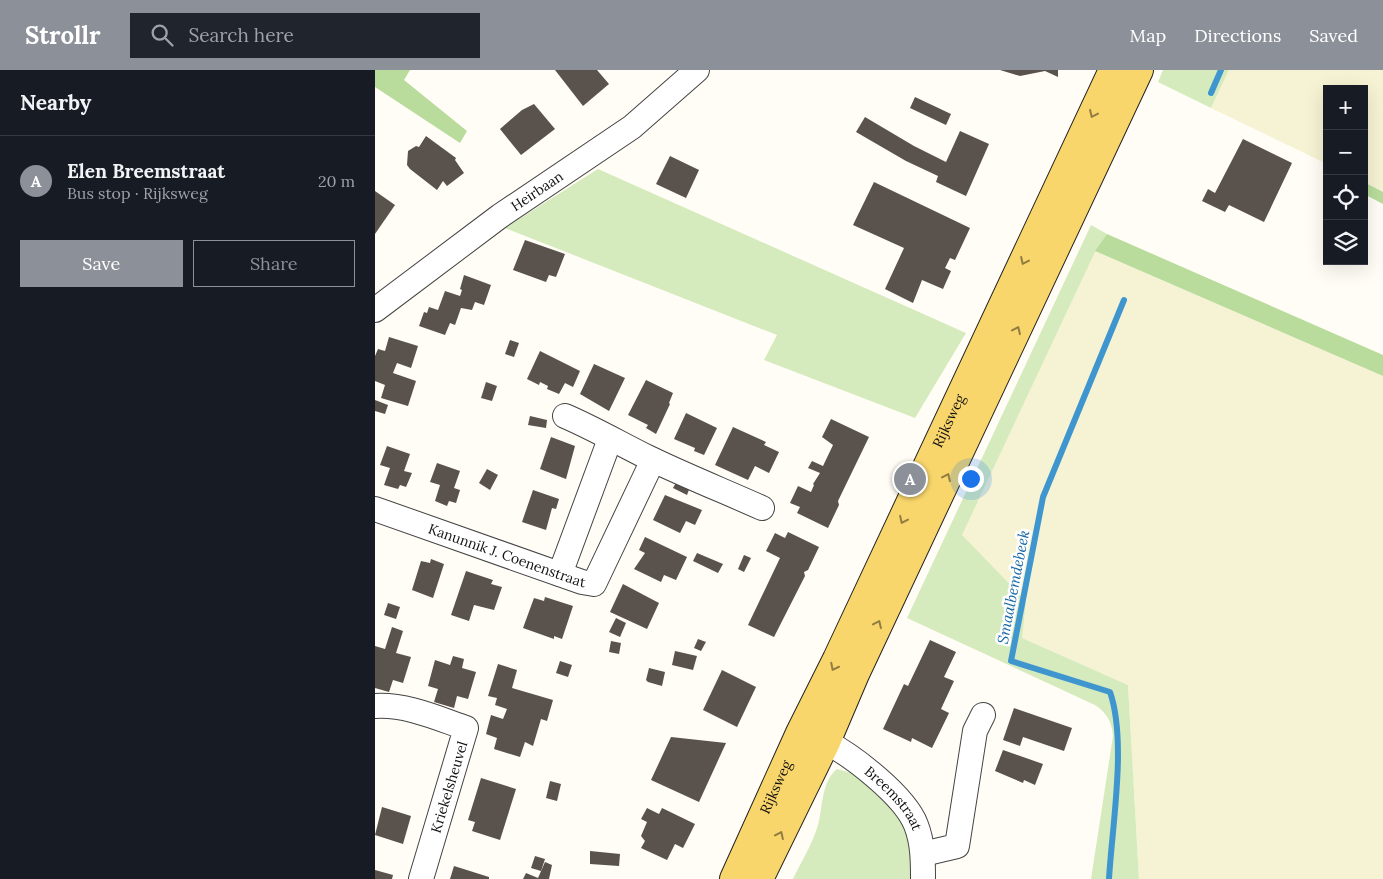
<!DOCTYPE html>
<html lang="en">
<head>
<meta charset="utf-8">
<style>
	:root { --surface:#171b24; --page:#20242c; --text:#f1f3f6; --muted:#9ea1a6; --line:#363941; --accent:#8c9099 }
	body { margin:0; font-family:Lora,serif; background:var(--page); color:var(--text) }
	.controls { position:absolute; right:15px; top:15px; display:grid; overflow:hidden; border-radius:0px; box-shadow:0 5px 20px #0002 }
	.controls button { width:45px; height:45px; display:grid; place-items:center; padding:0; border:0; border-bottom:1px solid var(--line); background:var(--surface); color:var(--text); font:25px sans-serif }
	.you { position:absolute; left:595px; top:408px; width:18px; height:18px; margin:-12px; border:4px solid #fff; border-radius:50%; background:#1a73e8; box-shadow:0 0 0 8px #1a73e833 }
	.badge { display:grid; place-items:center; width:32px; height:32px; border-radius:50%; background:var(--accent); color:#fff; font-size:16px; font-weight:700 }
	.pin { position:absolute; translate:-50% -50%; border:2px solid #fff; box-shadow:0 1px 5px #0006 }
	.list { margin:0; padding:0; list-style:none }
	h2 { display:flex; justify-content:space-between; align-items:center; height:65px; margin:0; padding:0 20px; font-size:21px }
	h2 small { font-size:16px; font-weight:400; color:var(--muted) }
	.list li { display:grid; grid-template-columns:32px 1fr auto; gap:15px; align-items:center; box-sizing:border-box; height:90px; padding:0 20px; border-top:1px solid var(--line) }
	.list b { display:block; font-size:19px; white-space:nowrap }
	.list p { margin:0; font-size:16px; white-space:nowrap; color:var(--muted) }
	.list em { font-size:16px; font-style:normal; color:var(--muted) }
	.actions { display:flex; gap:10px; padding:15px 20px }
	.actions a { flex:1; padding:11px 0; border:1px solid var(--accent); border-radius:0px; text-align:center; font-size:18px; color:var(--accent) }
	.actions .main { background:var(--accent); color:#fff }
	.icon { flex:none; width:28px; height:28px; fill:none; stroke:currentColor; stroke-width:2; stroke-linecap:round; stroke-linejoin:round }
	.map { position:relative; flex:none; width:1008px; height:809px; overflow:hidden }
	header { display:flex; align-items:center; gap:30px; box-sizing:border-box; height:70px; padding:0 25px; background:var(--accent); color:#fff }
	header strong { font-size:24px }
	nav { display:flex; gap:28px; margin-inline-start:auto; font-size:18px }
	.search { width:350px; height:45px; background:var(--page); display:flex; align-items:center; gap:12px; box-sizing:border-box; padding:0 18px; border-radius:0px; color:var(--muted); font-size:19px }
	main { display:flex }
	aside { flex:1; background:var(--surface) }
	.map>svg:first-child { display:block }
	.farmland { fill:#f6f3d4 }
	.green { fill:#d5ebbd }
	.forest { fill:#b9dc9c }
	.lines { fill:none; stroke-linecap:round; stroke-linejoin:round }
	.stream { stroke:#3f96cf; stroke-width:6 }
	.building { fill:#5a524d }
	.minor-casing { stroke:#444; stroke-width:26 }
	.major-casing { stroke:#222; stroke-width:30 }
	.minor { stroke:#fff; stroke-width:24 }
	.major { stroke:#f9d66b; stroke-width:28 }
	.oneway { stroke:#917d42 }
	.labels { text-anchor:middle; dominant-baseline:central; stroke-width:5; stroke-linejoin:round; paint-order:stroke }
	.street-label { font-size:14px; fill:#111; stroke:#fff }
	.water-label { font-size:15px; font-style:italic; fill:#1768a6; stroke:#fff }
</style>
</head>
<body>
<header>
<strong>Strollr</strong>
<div class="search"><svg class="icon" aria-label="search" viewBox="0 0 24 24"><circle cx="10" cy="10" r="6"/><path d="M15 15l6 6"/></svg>Search here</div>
<nav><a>Map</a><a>Directions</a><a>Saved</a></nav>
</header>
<main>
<aside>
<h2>Nearby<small></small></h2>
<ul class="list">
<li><span class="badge">A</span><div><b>Elen Breemstraat</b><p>Bus stop · Rijksweg</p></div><em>20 m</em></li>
</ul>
<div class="actions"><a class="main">Save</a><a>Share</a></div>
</aside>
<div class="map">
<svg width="1008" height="809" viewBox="0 0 1008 809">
	<rect width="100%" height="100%" fill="#fffdf5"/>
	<g class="farmland">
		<path d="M854,0H1008V122L989,112V19H952V94L836,38Z"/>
		<path d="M720,181L1008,306V809H764L753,615L647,568L586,465Z"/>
	</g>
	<g class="green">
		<path d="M788,0H854L836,38L783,12Z"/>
		<path d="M223,99L591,263L540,348L389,290L402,265L130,158Z"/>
		<path d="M716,155L732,164L720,182L587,465L651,531L647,568L753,615L764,809H716L738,666C737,652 732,643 720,635L532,548Z"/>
		<path d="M462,699L483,705L527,748L534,765L539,809H418C426,792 438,773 443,755C448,737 446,712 462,699Z"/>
	</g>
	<g class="forest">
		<path d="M0,0H35L29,10L92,61L85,73L0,17Z"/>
		<path d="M989,112L1008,122V134L989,124Z"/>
		<path d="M732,164L1008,285V306L720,181Z"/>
	</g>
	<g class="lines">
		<g class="stream">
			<path d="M836,23L846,0"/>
			<path d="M734,809C737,756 752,671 735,622L636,591L668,427L749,230"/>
		</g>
	</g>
	<g class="building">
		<path d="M180,0H222L234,14L208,36Z"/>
		<path d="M625,0H683V7L670,1L645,6Z"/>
		<path d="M540,27L576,44L571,55L535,38Z"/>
		<path d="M159,34L180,59L146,85L125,59L147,40Z"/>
		<path d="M490,47L539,76L571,92L585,61L614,74L591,126L561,112L563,106L531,91L481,62Z"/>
		<path d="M51,66L81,88L80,90L89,103L72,116L68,111L62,120L35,99L32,95L33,81L41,76L44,77Z"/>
		<path d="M868,69L917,93L889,152L854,135L850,142L827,131L833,119L840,123Z"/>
		<path d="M295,86L324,100L311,128L281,114Z"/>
		<path d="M499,112L595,158L580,190L575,188L570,198L576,201L568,219L547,210L538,233L510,219L529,178L478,155Z"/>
		<path d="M0,121L20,135L0,164Z"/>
		<path d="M150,170L190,184L181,207L174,205L171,212L138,200Z"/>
		<path d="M89,205L116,215L109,235L100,232L97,240L86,238L80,255L75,253L70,265L44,256L49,242L52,243L54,237L63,240L70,221L85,226L87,220L85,219Z"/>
		<path d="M14,267L43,276L36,298L22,293L18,303L41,311L33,336L6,328L10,315L0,311V286L3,279L10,281Z"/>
		<path d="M135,270L144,273L139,287L130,284Z"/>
		<path d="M165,281L205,301L198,317L190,313L184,324L172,319L173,316L165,312L164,315L152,309Z"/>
		<path d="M219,294L250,308L234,341L205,324Z"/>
		<path d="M271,310L298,323L294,333L295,334L281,364L271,358L273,355L253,345Z"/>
		<path d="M111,312L122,316L117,331L106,328Z"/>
		<path d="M0,330L13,335L10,344L0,341Z"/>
		<path d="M311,343L342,358L329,385L319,381L320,378L299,369Z"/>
		<path d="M155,346L172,350L171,358L153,355Z"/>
		<path d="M456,349L494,367L463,431L464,435L453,458L422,443L425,437L415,433L423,416L436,422L439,415L438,414L445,403L433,398L437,391L448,396L458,375L447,367Z"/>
		<path d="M358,357L391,372L389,375L404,382L394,403L380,396L373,410L340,395Z"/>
		<path d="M176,367L200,376L191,409L165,399Z"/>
		<path d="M12,376L35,384L29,401L37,403L31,417L25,415L23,419L9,415L15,398L5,395Z"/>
		<path d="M62,393L85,401L79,418L85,420L81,433L74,431L72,436L60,431L65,415L55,412Z"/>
		<path d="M112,399L123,405L115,420L104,413Z"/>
		<path d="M302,411L315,417L312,425L298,418Z"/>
		<path d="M158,420L184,429L181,439L177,438L171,460L147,452Z"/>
		<path d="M290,425L327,440L320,455L311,451L305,463L278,450Z"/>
		<path d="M413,462L444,477L433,500L429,502L430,506L399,567L373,555L405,488L391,481L400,463L410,468Z"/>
		<path d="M270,467L312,487L301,510L289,505L286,512L259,499L270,483L264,480Z"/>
		<path d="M322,483L348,494L343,503L318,491Z"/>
		<path d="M369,485L376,488L369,502L363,499Z"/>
		<path d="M56,489L69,494L58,528L37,520L46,491L55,493Z"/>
		<path d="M91,501L118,510L116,514L127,517L119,540L99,535L94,551L76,545Z"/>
		<path d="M248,514L284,533L272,559L235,542Z"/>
		<path d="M170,527L198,536L187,569L179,566V569L148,558L159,528L169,531Z"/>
		<path d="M13,533L25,537L21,549L9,545Z"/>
		<path d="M241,548L251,553L245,567L234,562Z"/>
		<path d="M17,557L28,561L21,583L36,587L28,613L18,610L14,622L0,618V576L10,579Z"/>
		<path d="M323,569L331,572L326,581L319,578Z"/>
		<path d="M555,570L581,582L569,607L579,611L566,639L574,643L557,678L537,668L536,672L508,659L529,614L533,616Z"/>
		<path d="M236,571L246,573L244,584L234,582Z"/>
		<path d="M300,581L322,586L318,600L297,595Z"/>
		<path d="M78,586L89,589L87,598L101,602L93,629L82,626L79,638L59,632L63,619L53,616L60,590L75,595Z"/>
		<path d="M185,591L197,595L193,607L181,603Z"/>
		<path d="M123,594L142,600L137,618L178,630L172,651L166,649L158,676L150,672L145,687L119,679L122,668L111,664L116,645L128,649L132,639L120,635L122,628L113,626Z"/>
		<path d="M274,598L290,602L287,616L273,612L271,610Z"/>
		<path d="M347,600L381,617L362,657L328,640Z"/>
		<path d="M639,638L697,658L689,681L648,667L645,676L628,670Z"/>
		<path d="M296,667L351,673L324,732L276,710Z"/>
		<path d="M628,680L668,694L660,715L649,710L648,713L620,701Z"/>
		<path d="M106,708L141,719L125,770L97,761L100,752L93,750Z"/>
		<path d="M175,711L186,714L182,731L171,728Z"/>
		<path d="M7,737L36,746L28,774L0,765Z"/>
		<path d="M272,738L284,744L287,738L320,754L308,778L300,774L292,790L266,778L270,771L266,766L272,752L266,749Z"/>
		<path d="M215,781L245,784L244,796L215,794Z"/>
		<path d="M160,786L170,789L166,801L156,798Z"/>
		<path d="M170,792L177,795L174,809H148L151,803L163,808Z"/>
		<path d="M79,796L114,807V809H75Z"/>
		<path d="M0,800L18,805L17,809H0Z"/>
	</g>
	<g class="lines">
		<defs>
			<g id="minor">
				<path id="s1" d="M0,240L125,146L257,57L322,0"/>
				<path d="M190,346C218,358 244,373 272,387C309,405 349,421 387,438"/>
				<path id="s2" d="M0,439L207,512L219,514L278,390"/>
				<path d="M185,504L235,369"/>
				<path d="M0,636C31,634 62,648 91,658L46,809"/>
				<path id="s3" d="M451,672C478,686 530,726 541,755C548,773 548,791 548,809"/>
				<path d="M548,784L582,776L600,661L608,645"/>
			</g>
			<g id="major">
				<path id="s4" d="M359,809L425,663L462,589L738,0"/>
				<path d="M384,809L451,672L480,604L764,0"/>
			</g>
		</defs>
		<use href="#minor" class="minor-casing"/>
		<use href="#major" class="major-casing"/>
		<use href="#minor" class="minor"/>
		<use href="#major" class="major"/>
	</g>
	<defs><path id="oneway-chevron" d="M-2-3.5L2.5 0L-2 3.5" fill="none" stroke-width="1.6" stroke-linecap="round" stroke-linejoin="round" transform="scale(1.25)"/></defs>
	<g class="oneway">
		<use href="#oneway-chevron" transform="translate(718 44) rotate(115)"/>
		<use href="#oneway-chevron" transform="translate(649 191) rotate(115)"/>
		<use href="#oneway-chevron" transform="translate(642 260) rotate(-65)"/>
		<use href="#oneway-chevron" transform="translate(572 407) rotate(-65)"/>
		<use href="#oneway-chevron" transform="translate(528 450) rotate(115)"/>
		<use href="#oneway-chevron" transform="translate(503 554) rotate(-65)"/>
		<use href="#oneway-chevron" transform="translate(459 597) rotate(117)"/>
		<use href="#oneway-chevron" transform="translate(405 765) rotate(-65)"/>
	</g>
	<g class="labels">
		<g class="street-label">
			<text stroke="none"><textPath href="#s1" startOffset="201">Heirbaan</textPath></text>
			<text stroke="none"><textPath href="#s4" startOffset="506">Rijksweg</textPath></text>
			<text stroke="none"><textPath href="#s2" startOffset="140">Kanunnik J. Coenenstraat</textPath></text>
			<text transform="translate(74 717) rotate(-73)">Kriekelsheuvel</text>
			<text stroke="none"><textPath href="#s4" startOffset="101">Rijksweg</textPath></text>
			<text stroke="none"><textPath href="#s3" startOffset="89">Breemstraat</textPath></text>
		</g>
		<g class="water-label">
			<text transform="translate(638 517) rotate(-79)">Smaalbemdebeek</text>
		</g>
	</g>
</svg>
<div class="controls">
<button>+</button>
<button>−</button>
<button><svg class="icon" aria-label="locate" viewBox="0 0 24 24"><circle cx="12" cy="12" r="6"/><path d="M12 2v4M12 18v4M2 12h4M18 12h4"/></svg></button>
<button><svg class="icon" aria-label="layers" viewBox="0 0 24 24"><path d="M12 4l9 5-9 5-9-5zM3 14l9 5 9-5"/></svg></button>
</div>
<div class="you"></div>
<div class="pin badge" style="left:535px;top:409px">A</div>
</div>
</main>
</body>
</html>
